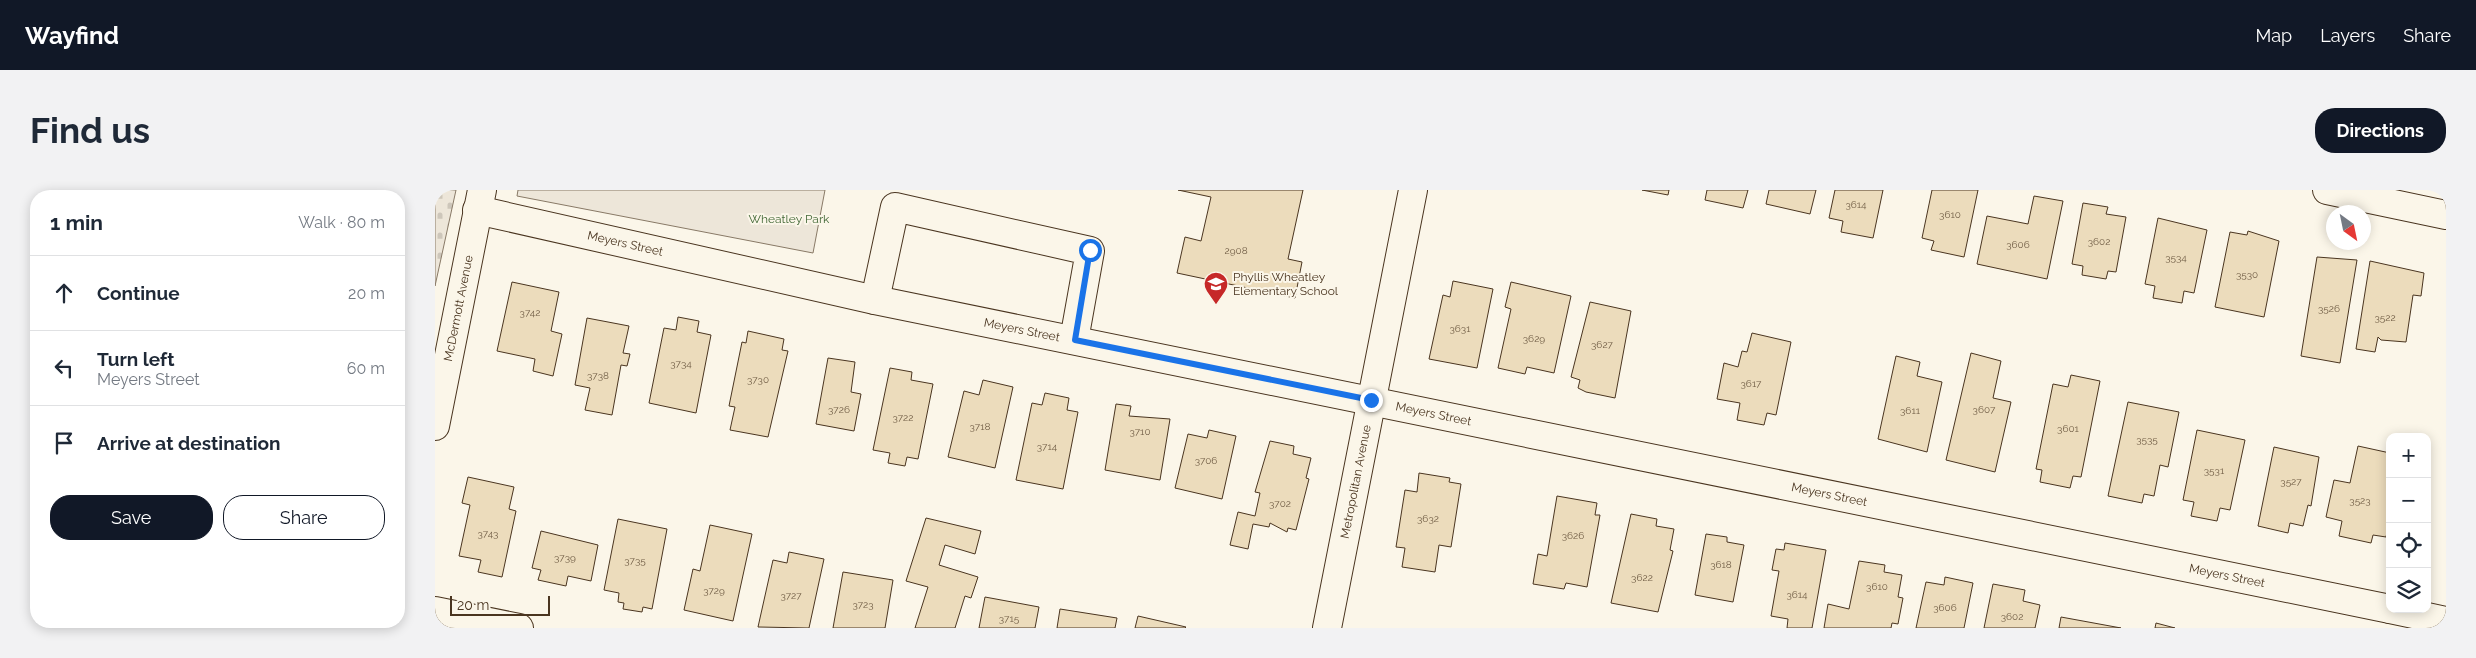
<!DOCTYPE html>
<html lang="en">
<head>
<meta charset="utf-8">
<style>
	:root { --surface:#fff; --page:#f2f2f3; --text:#1f2937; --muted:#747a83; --line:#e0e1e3; --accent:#111827 }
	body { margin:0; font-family:Raleway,sans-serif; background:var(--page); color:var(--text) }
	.controls { position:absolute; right:15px; bottom:15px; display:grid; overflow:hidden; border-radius:10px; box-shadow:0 2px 12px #0003 }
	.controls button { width:45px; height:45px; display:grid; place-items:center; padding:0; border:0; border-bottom:1px solid var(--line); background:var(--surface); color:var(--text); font:25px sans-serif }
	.compass { position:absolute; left:1891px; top:15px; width:45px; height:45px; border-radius:50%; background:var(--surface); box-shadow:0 2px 12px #0003; rotate:147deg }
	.scale { position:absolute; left:15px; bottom:12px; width:100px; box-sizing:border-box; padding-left:5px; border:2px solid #4a3520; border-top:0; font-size:14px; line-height:18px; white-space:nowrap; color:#4a3520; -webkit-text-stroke:4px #fbf6e9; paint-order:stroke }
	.stop { position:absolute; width:15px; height:15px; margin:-11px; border:4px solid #1a73e8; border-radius:50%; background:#fff }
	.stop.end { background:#1a73e8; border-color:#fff; box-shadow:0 1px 5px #0008 }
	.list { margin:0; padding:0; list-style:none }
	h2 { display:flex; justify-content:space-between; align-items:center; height:65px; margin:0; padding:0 20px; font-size:21px }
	h2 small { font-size:16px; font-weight:400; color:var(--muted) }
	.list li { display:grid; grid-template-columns:32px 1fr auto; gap:15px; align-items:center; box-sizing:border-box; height:75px; padding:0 20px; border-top:1px solid var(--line) }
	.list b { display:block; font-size:19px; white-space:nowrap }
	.list p { margin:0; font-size:16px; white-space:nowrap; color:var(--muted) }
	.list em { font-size:16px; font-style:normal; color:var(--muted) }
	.actions { display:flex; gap:10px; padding:15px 20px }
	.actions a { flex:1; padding:11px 0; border:1px solid var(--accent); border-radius:20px; text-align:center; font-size:18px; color:var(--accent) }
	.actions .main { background:var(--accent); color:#fff }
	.icon { flex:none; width:28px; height:28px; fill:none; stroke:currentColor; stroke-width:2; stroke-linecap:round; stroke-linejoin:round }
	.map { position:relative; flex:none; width:2011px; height:438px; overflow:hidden; border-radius:20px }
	header { display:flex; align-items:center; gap:30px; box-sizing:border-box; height:70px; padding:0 25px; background:var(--accent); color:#fff }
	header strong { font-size:24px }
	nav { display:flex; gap:28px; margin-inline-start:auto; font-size:18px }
	.intro { display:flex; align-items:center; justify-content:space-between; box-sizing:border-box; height:120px; padding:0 30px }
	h1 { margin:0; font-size:35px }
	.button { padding:12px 22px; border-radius:20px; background:var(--accent); color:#fff; font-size:18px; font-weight:700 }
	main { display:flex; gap:30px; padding:0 30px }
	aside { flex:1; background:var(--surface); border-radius:20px; box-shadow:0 2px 12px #0003 }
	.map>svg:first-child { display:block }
	.cemetery { fill:url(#cemetery-stones); stroke:#887966 }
	.park { fill:#ede6d9; stroke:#887966 }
	.building { fill:#ecdcbc; stroke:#4a3520 }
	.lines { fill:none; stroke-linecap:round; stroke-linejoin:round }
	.minor-casing { stroke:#4a3520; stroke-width:30 }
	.minor { stroke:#fbf6e9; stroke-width:28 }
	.route { stroke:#1a73e8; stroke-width:6 }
	.labels { text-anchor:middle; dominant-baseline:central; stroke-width:4; stroke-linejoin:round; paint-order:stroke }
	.number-label { font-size:10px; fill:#725f47 }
	.park-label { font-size:12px; fill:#436837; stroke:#fbf6e9 }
	.street-label { font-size:12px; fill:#4a3520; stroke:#fbf6e9 }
	.poi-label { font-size:12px; fill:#4a3520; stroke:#fbf6e9; text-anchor:start }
</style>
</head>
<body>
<header>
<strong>Wayfind</strong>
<nav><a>Map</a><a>Layers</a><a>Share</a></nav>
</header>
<div class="intro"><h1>Find us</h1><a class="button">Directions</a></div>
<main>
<aside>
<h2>1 min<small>Walk · 80 m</small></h2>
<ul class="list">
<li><svg class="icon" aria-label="ahead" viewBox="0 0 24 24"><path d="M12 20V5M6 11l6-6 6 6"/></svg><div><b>Continue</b></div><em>20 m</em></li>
<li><svg class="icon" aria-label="left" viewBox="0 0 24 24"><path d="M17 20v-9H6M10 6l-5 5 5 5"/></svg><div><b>Turn left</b><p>Meyers Street</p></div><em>60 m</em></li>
<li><svg class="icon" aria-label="arrive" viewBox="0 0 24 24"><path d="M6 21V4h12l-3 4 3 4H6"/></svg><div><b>Arrive at destination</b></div></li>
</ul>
<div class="actions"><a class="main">Save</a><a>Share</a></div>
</aside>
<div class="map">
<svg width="2011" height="438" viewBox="0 0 2011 438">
	<defs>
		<pattern id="cemetery-stones" width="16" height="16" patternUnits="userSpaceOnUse" patternTransform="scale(1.25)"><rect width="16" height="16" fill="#ede6d9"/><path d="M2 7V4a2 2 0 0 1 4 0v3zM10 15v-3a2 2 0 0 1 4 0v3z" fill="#cdc6ba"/></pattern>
	</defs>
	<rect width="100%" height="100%" fill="#fbf6e9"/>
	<path class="cemetery" d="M0,0H21L0,96Z"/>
	<path class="park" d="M83,0H390L378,63L82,6Z"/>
	<g class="building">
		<path d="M743,0H868L853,69L867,72L860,108L742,83L750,47L766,51L776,7Z"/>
		<path d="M1207,0H1234L1233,5Z"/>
		<path d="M1272,0H1313L1308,18L1270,10Z"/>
		<path d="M1334,0H1381L1375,24L1331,14Z"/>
		<path d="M1400,0H1448L1438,48L1406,42L1408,31L1394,28Z"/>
		<path d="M1497,0H1543L1529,67L1496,60L1499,51L1487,48Z"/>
		<path d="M1599,6L1628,11L1612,89L1542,74L1552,26L1593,34Z"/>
		<path d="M1648,13L1673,17L1671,24L1691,27L1681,82L1673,81L1671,89L1647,85L1648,76L1637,74Z"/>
		<path d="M1723,28L1772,40L1759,103L1749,101L1747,113L1718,108L1720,96L1710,94Z"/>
		<path d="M1813,41L1844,51L1829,127L1780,117L1795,42L1812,45Z"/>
		<path d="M1882,67L1922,70L1905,173L1866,166Z"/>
		<path d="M1935,71L1989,83L1986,106L1978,105L1971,152L1946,150L1943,147L1940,162L1921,159Z"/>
		<path d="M1018,91L1058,99L1042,178L994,169L1008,105L1015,107Z"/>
		<path d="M77,92L124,102L116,141L127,144L118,186L98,181L100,169L62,161Z"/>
		<path d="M1076,92L1136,106L1119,183L1092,177L1090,184L1063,178L1076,119L1070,117Z"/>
		<path d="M1155,112L1196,121L1180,208L1151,202L1143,198L1145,190L1136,187Z"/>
		<path d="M243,127L264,131L262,142L276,145L261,223L214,213L229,138L241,140Z"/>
		<path d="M152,128L194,136L188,163L195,164L192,176L186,175L177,225L150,220L155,198L140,195Z"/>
		<path d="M313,141L349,149L347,160L353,161L333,247L295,240L300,217L294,216L307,152L311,153Z"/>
		<path d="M1317,143L1356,152L1341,225L1332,223L1329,235L1302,230L1305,213L1282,209L1289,173L1303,177L1307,161L1312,162Z"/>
		<path d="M1536,163L1566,171L1558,208L1576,212L1560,282L1511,270Z"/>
		<path d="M1461,166L1485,172L1482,186L1507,192L1492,262L1443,249Z"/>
		<path d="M393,168L420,172L416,202L426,204L419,241L381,234Z"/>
		<path d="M455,178L477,182L476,190L498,194L483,269L472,267L470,276L453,273L455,263L438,260Z"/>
		<path d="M1636,185L1665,191L1646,287L1638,286L1635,298L1605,292L1607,280L1601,279L1618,194L1633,197Z"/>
		<path d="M548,190L578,197L560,278L513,267L529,201L544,205Z"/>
		<path d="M610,203L634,208L632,220L643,222L628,299L581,290L597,213L607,215Z"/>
		<path d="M1693,212L1744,222L1733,277L1725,275L1719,306L1709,304L1707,313L1673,306Z"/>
		<path d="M681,214L696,216L694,226L735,229L725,290L670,280Z"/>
		<path d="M774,240L801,246L787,309L740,298L753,244L772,248Z"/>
		<path d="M1762,240L1810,250L1795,320L1785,318L1782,331L1756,326L1759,312L1748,310Z"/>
		<path d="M835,251L859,256L858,264L876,268L871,288L874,289L861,340L853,338L852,342L835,333L834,337L818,334L813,359L795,355L803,322L820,326L825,303L820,302Z"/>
		<path d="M1923,256L1955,263V328L1951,347L1938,345L1936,353L1904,346L1907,331L1891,327L1899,290L1915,293Z"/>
		<path d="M1839,257L1884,267L1876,316L1873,315L1868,336L1855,333L1853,343L1823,336Z"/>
		<path d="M984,283L1015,288L1014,292L1026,294L1016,357L1004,355L1000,382L967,377L970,358L961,357L970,300L982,302Z"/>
		<path d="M33,287L79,297L74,319L81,321L67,387L43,382L46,370L24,366L35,315L27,313Z"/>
		<path d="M1122,306L1162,313L1160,325H1165L1152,397L1131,393L1129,399L1098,394L1103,364L1112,366Z"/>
		<path d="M1196,324L1222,329L1221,336L1239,339L1235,360L1238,361L1223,422L1176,413Z"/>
		<path d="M491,328L546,341L540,364L510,355L504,375L543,387L536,408L530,406L520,438H480L493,397L471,391Z"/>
		<path d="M183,329L232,339L217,419L208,417L207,422L188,419L189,413L183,412L184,403L169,400Z"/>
		<path d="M275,335L317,344L298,431L249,420L258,379L265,381Z"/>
		<path d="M106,341L163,355L156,391L133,386L131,396L103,390L106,380L97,378Z"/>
		<path d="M1271,344L1292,347V352L1309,355L1298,412L1260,405Z"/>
		<path d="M1350,353L1391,360L1377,438H1352L1353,429L1336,426L1344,381L1337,380L1341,359L1349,360Z"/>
		<path d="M354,362L389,369L374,438L323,437L338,370L352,373Z"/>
		<path d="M1424,371L1450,375L1449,382L1467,385L1463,407L1468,408L1463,434L1457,433L1456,438H1389L1393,414L1414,419Z"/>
		<path d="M408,382L458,390L450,438H398Z"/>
		<path d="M1510,387L1538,393L1529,438H1481L1491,392L1509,395Z"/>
		<path d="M1558,394L1590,400L1588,411L1605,415L1600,438H1549Z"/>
		<path d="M550,407L604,417L600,438H544Z"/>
		<path d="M625,419L682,428L680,438H622Z"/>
		<path d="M703,426L751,437L750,438H700Z"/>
		<path d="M1626,427L1686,438H1624Z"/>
		<path d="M1721,433L1740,438H1720Z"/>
	</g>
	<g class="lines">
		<defs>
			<g id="minor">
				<path d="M1892,0L2011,25"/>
				<path id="s1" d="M42,20L440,110L1955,419"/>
				<path d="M440,110L460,17L655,61L639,150"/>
				<path id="s2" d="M0,236L47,0"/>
				<path d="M1955,419L2011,431"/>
				<path d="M0,421L84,438"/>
				<path id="s3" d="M892,438L978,0"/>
			</g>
		</defs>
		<use href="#minor" class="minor-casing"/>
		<use href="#minor" class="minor"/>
	</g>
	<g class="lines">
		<path class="route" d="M655,60L640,150L936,210"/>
	</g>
	<defs>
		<symbol id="school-pin" viewBox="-11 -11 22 30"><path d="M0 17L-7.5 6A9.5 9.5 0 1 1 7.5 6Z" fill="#c62828" stroke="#fbf6e9"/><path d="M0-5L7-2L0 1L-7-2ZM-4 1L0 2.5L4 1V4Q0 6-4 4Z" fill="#fff"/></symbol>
	</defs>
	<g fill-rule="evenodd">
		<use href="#school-pin" x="767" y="80" width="28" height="38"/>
	</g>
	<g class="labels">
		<g class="number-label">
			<text x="1421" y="14">3614</text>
			<text x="1515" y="24">3610</text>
			<text x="1664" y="51">3602</text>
			<text x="1583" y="54">3606</text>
			<text x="801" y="60">2908</text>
			<text x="1741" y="67">3534</text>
			<text x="1812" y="84">3530</text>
			<text x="1894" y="118">3526</text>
			<text x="95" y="122">3742</text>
			<text x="1950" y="127">3522</text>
			<text x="1025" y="138">3631</text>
			<text x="1099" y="148">3629</text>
			<text x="1167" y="154">3627</text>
			<text x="246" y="173">3734</text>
			<text x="163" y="185">3738</text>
			<text x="323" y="189">3730</text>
			<text x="1316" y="193">3617</text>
			<text x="404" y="219">3726</text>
			<text x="1549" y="219">3607</text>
			<text x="1475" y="220">3611</text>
			<text x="468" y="227">3722</text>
			<text x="545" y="236">3718</text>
			<text x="1633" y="238">3601</text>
			<text x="705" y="241">3710</text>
			<text x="1712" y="249">3535</text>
			<text x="612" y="256">3714</text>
			<text x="771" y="270">3706</text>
			<text x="1779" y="280">3531</text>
			<text x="1856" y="291">3527</text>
			<text x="1925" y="310">3523</text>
			<text x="845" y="313">3702</text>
			<text x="993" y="328">3632</text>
			<text x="53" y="343">3743</text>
			<text x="1138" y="345">3626</text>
			<text x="130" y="367">3739</text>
			<text x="200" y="370">3735</text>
			<text x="1286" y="374">3618</text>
			<text x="1207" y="387">3622</text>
			<text x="1442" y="396">3610</text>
			<text x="279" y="400">3729</text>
			<text x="1362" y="404">3614</text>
			<text x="356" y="405">3727</text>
			<text x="428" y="414">3723</text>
			<text x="1510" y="417">3606</text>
			<text x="1577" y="426">3602</text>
			<text x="574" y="428">3715</text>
		</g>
		<g class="park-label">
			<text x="354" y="29">Wheatley Park</text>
		</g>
		<g class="street-label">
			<text stroke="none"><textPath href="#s1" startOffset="152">Meyers Street</textPath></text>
			<text stroke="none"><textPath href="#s2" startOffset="120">McDermott Avenue</textPath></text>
			<text stroke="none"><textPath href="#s1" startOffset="558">Meyers Street</textPath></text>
			<text stroke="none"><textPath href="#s1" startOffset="978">Meyers Street</textPath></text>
			<text stroke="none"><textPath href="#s3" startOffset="149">Metropolitan Avenue</textPath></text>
			<text stroke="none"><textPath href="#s1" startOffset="1382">Meyers Street</textPath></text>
			<text stroke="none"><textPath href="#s1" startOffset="1788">Meyers Street</textPath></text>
		</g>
		<g class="poi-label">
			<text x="798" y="87">Phyllis Wheatley<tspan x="798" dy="14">Elementary School</tspan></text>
		</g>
	</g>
</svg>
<div class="controls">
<button>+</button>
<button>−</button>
<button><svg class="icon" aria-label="locate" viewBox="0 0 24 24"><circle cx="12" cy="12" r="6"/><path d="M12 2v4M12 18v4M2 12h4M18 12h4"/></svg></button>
<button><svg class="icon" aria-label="layers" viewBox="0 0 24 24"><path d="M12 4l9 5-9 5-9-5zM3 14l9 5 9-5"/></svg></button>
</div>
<svg class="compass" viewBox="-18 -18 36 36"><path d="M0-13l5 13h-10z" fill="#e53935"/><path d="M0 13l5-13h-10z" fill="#747a83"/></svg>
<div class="scale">20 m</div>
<div class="stop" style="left:655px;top:60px"></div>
<div class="stop end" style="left:936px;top:210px"></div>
</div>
</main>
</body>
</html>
